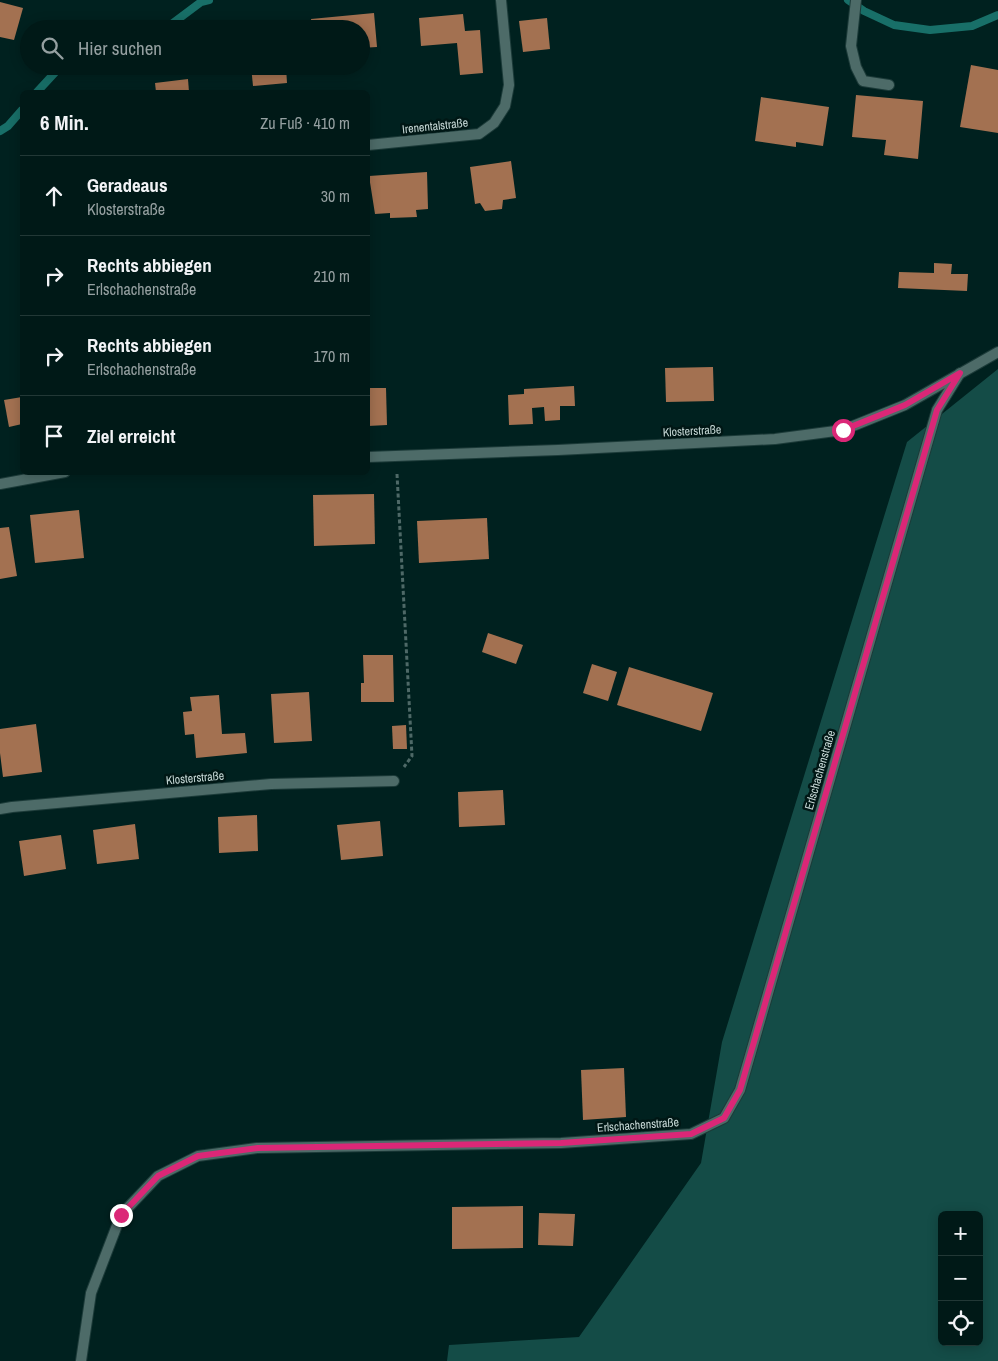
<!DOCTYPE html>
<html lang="de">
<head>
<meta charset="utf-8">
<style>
	:root { --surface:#001917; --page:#0a2220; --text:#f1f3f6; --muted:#95a0a1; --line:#223836 }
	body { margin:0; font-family:"Archivo Narrow",sans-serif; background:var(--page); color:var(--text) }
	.controls { position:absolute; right:15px; bottom:15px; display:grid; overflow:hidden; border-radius:8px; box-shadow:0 2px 12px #0003 }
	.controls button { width:45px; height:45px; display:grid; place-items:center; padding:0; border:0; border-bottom:1px solid var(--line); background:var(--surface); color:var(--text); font:25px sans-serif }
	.stop { position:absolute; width:15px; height:15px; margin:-11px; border:4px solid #db2777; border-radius:50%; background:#fff }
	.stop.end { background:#db2777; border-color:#fff; box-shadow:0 1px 5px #0008 }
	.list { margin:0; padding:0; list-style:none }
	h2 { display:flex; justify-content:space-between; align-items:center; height:65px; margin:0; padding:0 20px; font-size:21px }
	h2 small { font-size:16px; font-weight:400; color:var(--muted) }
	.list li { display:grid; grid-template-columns:32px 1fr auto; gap:15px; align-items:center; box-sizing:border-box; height:80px; padding:0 20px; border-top:1px solid var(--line) }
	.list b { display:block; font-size:19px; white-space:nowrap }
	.list p { margin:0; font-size:16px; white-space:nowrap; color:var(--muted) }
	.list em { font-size:16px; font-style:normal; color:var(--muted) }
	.icon { flex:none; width:28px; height:28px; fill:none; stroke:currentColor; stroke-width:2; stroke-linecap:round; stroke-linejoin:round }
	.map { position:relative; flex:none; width:998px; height:1361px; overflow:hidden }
	.search { position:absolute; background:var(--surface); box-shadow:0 2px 12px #0003; left:20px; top:20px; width:350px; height:55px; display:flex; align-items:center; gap:12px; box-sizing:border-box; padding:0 18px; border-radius:28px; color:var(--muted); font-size:19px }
	.panel { position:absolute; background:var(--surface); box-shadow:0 2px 12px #0003; left:20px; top:90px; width:350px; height:385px; border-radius:8px }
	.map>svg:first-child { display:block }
	.green { fill:#144c47; fill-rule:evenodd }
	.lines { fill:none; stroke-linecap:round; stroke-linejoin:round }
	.stream { stroke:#186f68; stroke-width:8 }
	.building { fill:#a37151 }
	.service-casing { stroke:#1c3b39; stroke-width:12 }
	.minor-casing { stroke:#1c3b39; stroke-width:12 }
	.path { stroke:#4e6967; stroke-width:3; stroke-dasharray:4 2.5; stroke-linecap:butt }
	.service { stroke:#4d6b68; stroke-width:10 }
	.minor { stroke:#4d6b68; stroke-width:10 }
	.route { stroke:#db2777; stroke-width:6 }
	.labels { text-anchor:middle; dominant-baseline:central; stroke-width:5; stroke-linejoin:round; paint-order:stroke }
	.street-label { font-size:12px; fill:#c6d8d6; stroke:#001715 }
</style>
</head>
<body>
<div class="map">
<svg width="998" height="1361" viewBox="0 0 998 1361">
	<rect width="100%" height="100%" fill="#00211f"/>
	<path class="green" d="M998,369V1361H447L449,1345L579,1337L701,1163L722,1042L907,442ZM942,1215H979V1342H942Z"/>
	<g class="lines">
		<g class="stream">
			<path d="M848,0L864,11L894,25L930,30L972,26L998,15"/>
			<path d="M165,29L201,2L209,0"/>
			<path d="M37,92L61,66"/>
			<path d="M0,131L8,126L22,110"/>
		</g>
	</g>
	<g class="building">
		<path d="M0,2L23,8L14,40L0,37Z"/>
		<path d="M374,13L377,47L361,48V29H312L311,19Z"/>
		<path d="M463,14L465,31L480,30L483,73L460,75L457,43L421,46L419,18Z"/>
		<path d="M547,18L550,49L523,52L519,21Z"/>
		<path d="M971,65L998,70V133L960,127Z"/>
		<path d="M251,66H286L287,83L253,86Z"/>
		<path d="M188,79L189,92H156L155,83Z"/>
		<path d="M856,95L923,101L918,159L884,155L886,140L852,137Z"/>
		<path d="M761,97L829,107L823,146L796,142V147L755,141Z"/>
		<path d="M511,161L516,198L503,200L502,209L485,211L480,203L475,204L470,167Z"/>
		<path d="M427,172L428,209L416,210L417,217L390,218V213L375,214L369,176Z"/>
		<path d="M934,263L952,264L951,274H968L967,291L898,288L899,272L934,273Z"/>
		<path d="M713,367L714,401L666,402L665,368Z"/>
		<path d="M574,386L575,406H560V420L545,421L544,407L532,408L533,424L509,425L508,395L524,394V389Z"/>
		<path d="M368,388H386L387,425L368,426Z"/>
		<path d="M22,397V424L9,427L4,400Z"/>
		<path d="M374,494L375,544L314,546L313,495Z"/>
		<path d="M79,510L84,558L35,563L30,515Z"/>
		<path d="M487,518L489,559L419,563L417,521Z"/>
		<path d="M9,527L17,576L0,579V528Z"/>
		<path d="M488,633L523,645L516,664L482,652Z"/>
		<path d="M363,655H393L394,702H361V683H364Z"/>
		<path d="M592,664L617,672L608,701L583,693Z"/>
		<path d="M629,667L713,693L701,731L617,705Z"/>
		<path d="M309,692L312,741L274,743L271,694Z"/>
		<path d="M219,695L222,734L245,733L247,753L196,758L194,734L185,735L183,712L192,711L190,697Z"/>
		<path d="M36,724L42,772L3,777L0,753V729Z"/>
		<path d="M406,725L407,749H393L392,726Z"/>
		<path d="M503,790L505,825L459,827L458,792Z"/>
		<path d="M257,815L258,851L219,853L218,817Z"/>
		<path d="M380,821L383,856L341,860L337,825Z"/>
		<path d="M135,824L139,859L97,864L93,830Z"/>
		<path d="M61,835L66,869L24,876L19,841Z"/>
		<path d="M624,1068L626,1117L583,1120L581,1070Z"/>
		<path d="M523,1206V1248L452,1249V1207Z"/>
		<path d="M539,1213L575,1214L573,1246L538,1245Z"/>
	</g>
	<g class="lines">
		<defs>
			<path id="service" d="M856,0L851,46L856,67L863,81L889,85"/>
			<g id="minor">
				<path d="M368,145L479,134L494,123L505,106L509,85L501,0"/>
				<path d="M368,457L558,450L775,439L843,430L905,405L998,352"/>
				<path d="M0,484L65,472"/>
				<path d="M0,809L12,807L271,784L394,781"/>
				<path d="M81,1361L91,1293L121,1215L158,1176L198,1156L257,1148L561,1143L691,1134L724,1118L740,1090L937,410L960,373"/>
			</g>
		</defs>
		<use href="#service" class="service-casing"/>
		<use href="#minor" class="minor-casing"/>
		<path class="path" d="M397,474L412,756L404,767"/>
		<use href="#service" class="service"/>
		<use href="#minor" class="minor"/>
	</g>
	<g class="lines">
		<path class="route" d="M121,1215L158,1176L198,1156L258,1148L561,1143L691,1134L724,1118L740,1090L937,410L960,373L905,405L843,430"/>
	</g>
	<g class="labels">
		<g class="street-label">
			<text transform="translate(435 126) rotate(-6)">Irenentalstraße</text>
			<text transform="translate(692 431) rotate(-3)">Klosterstraße</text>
			<text transform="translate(820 770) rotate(-74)">Erlschachenstraße</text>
			<text transform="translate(195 778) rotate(-5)">Klosterstraße</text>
			<text transform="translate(638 1125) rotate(-4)">Erlschachenstraße</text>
		</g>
	</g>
</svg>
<div class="controls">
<button>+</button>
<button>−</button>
<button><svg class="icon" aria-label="locate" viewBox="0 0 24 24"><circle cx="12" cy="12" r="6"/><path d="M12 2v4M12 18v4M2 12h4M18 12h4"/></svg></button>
</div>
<div class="stop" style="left:843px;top:430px"></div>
<div class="stop end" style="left:121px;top:1215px"></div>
<div class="search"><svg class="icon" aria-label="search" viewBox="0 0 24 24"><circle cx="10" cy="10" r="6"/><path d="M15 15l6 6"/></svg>Hier suchen</div>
<section class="panel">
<h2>6 Min.<small>Zu Fuß · 410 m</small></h2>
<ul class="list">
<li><svg class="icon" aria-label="ahead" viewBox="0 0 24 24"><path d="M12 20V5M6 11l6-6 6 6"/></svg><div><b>Geradeaus</b><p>Klosterstraße</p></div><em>30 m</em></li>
<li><svg class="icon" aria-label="right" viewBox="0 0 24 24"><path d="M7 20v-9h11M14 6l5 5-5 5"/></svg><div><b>Rechts abbiegen</b><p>Erlschachenstraße</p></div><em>210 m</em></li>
<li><svg class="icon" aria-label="right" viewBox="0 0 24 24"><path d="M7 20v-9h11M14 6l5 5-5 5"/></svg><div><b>Rechts abbiegen</b><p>Erlschachenstraße</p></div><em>170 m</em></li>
<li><svg class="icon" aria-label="arrive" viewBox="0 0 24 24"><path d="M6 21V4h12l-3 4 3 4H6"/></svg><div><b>Ziel erreicht</b></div></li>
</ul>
</section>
</div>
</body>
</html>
